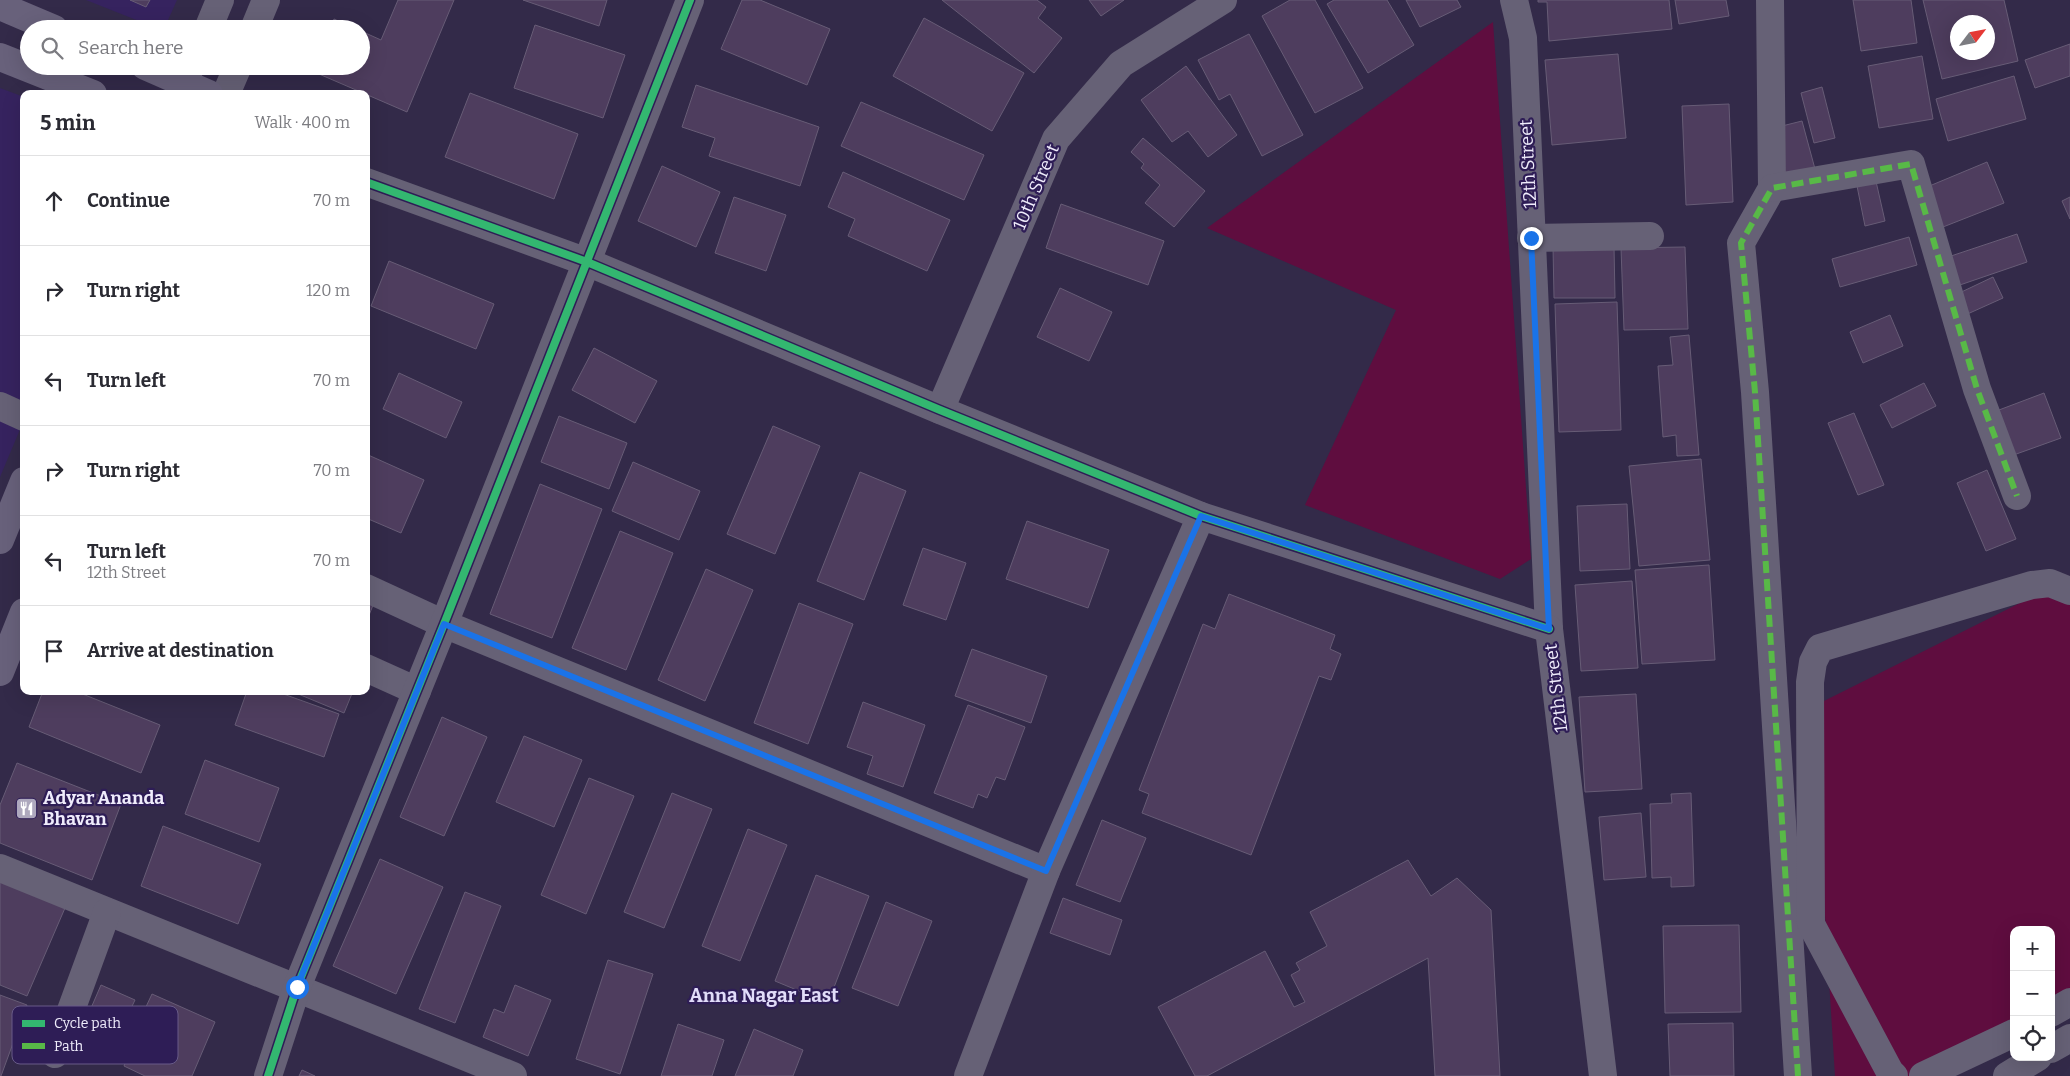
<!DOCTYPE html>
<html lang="en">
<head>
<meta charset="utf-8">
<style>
	:root { --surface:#fff; --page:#f2f2f3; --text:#2b2b33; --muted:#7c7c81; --line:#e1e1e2 }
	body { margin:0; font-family:Bitter,serif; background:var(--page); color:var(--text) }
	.controls { position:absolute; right:15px; bottom:15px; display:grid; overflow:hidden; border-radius:10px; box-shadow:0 5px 20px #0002 }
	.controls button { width:45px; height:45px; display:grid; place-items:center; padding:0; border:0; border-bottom:1px solid var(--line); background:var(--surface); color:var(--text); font:25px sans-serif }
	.compass { position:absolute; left:1950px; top:15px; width:45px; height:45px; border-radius:50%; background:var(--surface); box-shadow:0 5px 20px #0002; rotate:58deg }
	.stop { position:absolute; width:15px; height:15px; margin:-11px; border:4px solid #1a73e8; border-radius:50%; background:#fff }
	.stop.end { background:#1a73e8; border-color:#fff; box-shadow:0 1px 5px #0008 }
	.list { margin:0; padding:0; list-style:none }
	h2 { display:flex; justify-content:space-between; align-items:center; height:65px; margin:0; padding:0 20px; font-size:21px }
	h2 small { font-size:16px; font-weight:400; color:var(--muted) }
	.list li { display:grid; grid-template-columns:32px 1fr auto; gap:15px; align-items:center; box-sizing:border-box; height:90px; padding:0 20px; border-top:1px solid var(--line) }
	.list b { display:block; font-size:19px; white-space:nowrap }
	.list p { margin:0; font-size:16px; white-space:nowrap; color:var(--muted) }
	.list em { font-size:16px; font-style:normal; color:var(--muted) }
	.icon { flex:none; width:28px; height:28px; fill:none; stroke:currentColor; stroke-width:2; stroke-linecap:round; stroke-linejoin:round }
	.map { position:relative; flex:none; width:2070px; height:1076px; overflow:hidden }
	.search { position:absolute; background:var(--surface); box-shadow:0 5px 20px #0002; left:20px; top:20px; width:350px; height:55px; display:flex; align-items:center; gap:12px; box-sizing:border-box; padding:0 18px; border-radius:28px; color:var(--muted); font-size:19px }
	.panel { position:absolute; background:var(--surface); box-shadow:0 5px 20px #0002; left:20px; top:90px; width:350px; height:605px; border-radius:10px }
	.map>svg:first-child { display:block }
	.built { fill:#36235f }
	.green { fill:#5f0d3f }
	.building { fill:#4e3d5e; stroke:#675c76; fill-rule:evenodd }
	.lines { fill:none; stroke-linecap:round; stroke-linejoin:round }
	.minor { stroke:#666176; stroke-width:28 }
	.major { stroke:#68617b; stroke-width:28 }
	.quiet { stroke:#58b947; stroke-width:6; stroke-dasharray:12 6; stroke-linecap:butt }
	.cycleway-casing { stroke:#2e1d56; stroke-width:11 }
	.cycleway { stroke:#33b770; stroke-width:8 }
	.route { stroke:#1a73e8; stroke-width:6 }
	.labels { text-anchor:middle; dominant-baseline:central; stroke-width:4.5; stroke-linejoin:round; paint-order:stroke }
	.street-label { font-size:18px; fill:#efecfb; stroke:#2e1d56 }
	.poi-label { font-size:18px; font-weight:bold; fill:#efecfb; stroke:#2e1d56; text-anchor:start }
	.neighbourhood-label { font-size:19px; font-weight:bold; fill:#e1dcf9; stroke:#2e1d56 }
	.key { fill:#2e1d56; stroke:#685b88; stroke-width:1 }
	.key-label { font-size:14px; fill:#efecfb }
</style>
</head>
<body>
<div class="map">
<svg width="2070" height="1076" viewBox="0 0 2070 1076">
	<rect width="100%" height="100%" fill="#332a49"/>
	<g class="built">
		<path d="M86,0H177L164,29H159Z"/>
		<path d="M0,88L24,97V420L0,477Z"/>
	</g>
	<g class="green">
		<path d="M1493,22L1531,559L1500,579L1305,505L1396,310L1207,228Z"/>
		<path d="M2070,578V994L2051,1005V930H2014V1027L1929,1076H1835L1812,707Z"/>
	</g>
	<g class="building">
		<path d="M130,0H150L146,7Z"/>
		<path d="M398,0H454L407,112L312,71L314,66H361V31L381,40Z"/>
		<path d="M523,0H607L599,26Z"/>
		<path d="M742,0H760L830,29L807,85L721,49Z"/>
		<path d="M942,0H1037L1046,7L1038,18L1062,38L1034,73Z"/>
		<path d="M1089,0H1124L1101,16Z"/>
		<path d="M1290,0H1315L1363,88L1315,113L1262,16Z"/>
		<path d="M1334,0H1387L1414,45L1368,73L1327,4Z"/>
		<path d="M1406,0H1457L1461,7L1420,27Z"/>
		<path d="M1538,0H1669L1672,29L1549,41L1547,2H1538Z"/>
		<path d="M1675,0H1726L1729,16L1679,24Z"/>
		<path d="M1853,0H1911L1917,43L1861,51Z"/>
		<path d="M1923,0H2004L2018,61L1942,79ZM1958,22H1988V52H1958Z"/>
		<path d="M924,18L1024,73L992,131L893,76Z"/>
		<path d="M334,19L355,29H330Z"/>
		<path d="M535,25L625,55L603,118L514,88Z"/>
		<path d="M1249,34L1303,135L1262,156L1230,94L1219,100L1198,60Z"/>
		<path d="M2070,44V76L2035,88L2025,60Z"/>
		<path d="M1618,54L1626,138L1552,145L1545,60Z"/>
		<path d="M1922,56L1933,119L1879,128L1868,66Z"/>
		<path d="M1186,66L1237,135L1208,157L1188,131L1172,142L1141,100Z"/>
		<path d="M2014,76L2026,119L1948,141L1936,99Z"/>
		<path d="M696,85L819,127L800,186L709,156L715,138L682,127Z"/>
		<path d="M1822,87L1835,138L1814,143L1801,93Z"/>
		<path d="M470,93L578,134L554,199L445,157Z"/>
		<path d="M861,102L984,155L964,200L841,146Z"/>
		<path d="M1729,104L1733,202L1686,205L1682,106Z"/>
		<path d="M1802,121L1815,169L1786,177L1774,128Z"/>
		<path d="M1143,138L1205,191L1174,227L1145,203L1160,185L1141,168L1144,164L1131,152Z"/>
		<path d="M1987,162L2004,203L1943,227L1927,187Z"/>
		<path d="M662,166L720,192L696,247L638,221Z"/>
		<path d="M843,172L950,220L927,271L848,236L855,219L828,207Z"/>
		<path d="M1875,177L1885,221L1865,226L1856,181Z"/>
		<path d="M734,197L786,215L766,271L715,253Z"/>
		<path d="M2070,197V219L2062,201Z"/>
		<path d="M1061,204L1164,241L1148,285L1046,248Z"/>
		<path d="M2017,234L2027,262L1954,287L1945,258Z"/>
		<path d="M1909,237L1917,265L1840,287L1832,259Z"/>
		<path d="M1553,246H1614L1615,298H1554Z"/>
		<path d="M1685,247L1688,329L1624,330L1621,248Z"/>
		<path d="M389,261L494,304L476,349L371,306Z"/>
		<path d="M1993,277L2003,298L1963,316L1953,296Z"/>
		<path d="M1060,288L1112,312L1089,361L1037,337Z"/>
		<path d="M1617,302L1621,430L1559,432L1555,304Z"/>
		<path d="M1890,315L1903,346L1863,363L1850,332Z"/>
		<path d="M1689,335L1699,455L1677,456L1676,435L1663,437L1658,366L1673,365L1670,337Z"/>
		<path d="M594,348L657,381L635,423L572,390Z"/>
		<path d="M399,373L462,402L446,438L383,409Z"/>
		<path d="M1924,383L1936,406L1892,428L1880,405Z"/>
		<path d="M2044,393L2061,438L2008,457L1991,413Z"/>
		<path d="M1854,413L1884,485L1858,495L1828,423Z"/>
		<path d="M559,416L627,443L609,489L541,462Z"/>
		<path d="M773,426L820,446L775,554L727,534Z"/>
		<path d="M366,454L424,480L401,533L366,518Z"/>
		<path d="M1701,459L1710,560L1639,566L1629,466Z"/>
		<path d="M633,462L700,491L679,540L612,511Z"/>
		<path d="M1987,470L2016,539L1986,551L1957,483Z"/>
		<path d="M860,472L906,491L864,600L817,581Z"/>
		<path d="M540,484L602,509L552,638L490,614Z"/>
		<path d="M1627,504L1630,569L1580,571L1577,506Z"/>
		<path d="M1027,521L1109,550L1088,608L1006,579Z"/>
		<path d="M620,531L673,553L626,670L572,648Z"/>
		<path d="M923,548L966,563L946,620L903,605Z"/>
		<path d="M1709,565L1715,660L1642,664L1635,570Z"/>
		<path d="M706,569L753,590L705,701L658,680Z"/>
		<path d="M1632,581L1638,668L1581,671L1575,585Z"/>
		<path d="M1229,594L1335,635L1330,649L1341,654L1331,680L1319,676L1251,855L1142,813L1149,794L1139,790L1203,624L1215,629Z"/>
		<path d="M366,596L375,600L366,623Z"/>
		<path d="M799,603L853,624L808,744L754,723Z"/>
		<path d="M972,649L1047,676L1031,723L955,696Z"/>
		<path d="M43,691H75L160,725L141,773L29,727Z"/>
		<path d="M247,691H275L339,714L324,757L235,725Z"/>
		<path d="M291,691H353L344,713Z"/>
		<path d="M1636,694L1642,789L1585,792L1579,697Z"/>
		<path d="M863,702L925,725L903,787L867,774L873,756L847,747Z"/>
		<path d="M968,705L1025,727L1005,780L996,777L987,798L978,794L973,808L934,793Z"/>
		<path d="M442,717L487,737L444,836L400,817Z"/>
		<path d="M524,736L582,760L554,827L496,802Z"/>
		<path d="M205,760L279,788L259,842L185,814Z"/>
		<path d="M17,763L121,804L92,880L0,843V805Z"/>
		<path d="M589,778L634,796L586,914L541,895Z"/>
		<path d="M672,793L712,809L664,928L624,912Z"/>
		<path d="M1691,793L1694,886L1671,887V877L1652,878L1650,804L1672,803L1671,794Z"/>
		<path d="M1641,813L1646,877L1604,880L1599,817Z"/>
		<path d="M1102,820L1146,838L1120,902L1076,885Z"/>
		<path d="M163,826L261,864L238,924L141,886Z"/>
		<path d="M748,829L787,845L740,961L702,946Z"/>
		<path d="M380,859L443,887L396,994L333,966Z"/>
		<path d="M1408,860L1431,896L1457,878L1491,910L1500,1076H1435L1428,958L1207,1076H1195L1158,1007L1265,951L1294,1007L1305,1002L1291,975L1300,970L1296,963L1327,946L1310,912Z"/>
		<path d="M816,875L869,896L828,1003L775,981Z"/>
		<path d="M0,879L65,908L27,996L0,985Z"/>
		<path d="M465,892L501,906L455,1023L419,1009Z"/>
		<path d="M1063,898L1122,920L1110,955L1050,933Z"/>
		<path d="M886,902L932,921L898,1006L852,988Z"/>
		<path d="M1739,925L1741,1012L1665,1013L1663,926Z"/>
		<path d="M608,960L653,974L620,1074L576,1059Z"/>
		<path d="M101,985L135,1000L125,1021L137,1026L152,994L215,1022L192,1076H145L124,1066L130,1051L118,1046L111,1061L75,1045Z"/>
		<path d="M515,985L551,1000L528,1056L483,1037L494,1009L504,1013Z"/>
		<path d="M0,995L27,1005L1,1076H0Z"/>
		<path d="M1733,1023L1734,1076H1670L1668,1024Z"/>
		<path d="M678,1024L724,1040L712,1076H661Z"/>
		<path d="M754,1029L803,1050L793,1076H735Z"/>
		<path d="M302,1070L315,1076H299Z"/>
	</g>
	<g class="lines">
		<g class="minor">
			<path d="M1514,0L1523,38L1549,629L1603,1076"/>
			<path d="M1770,0L1772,188L1741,243L1755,392L1798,1076"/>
			<path d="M208,29L220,0"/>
			<path d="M254,29L266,0"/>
			<path d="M184,82L191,66"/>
			<path d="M226,94L238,66"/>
			<path d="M366,182L587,262L940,410L1201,516L1549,629"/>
			<path d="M1772,188L1911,164L1977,389L2017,496"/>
			<path d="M1531,238L1650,236"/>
			<path d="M0,406L24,417"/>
			<path d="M940,410L1056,139L1121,64L1223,0"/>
			<path d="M366,588L444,624L1046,871"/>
			<path d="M366,668L417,691"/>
			<path d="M0,868L513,1076"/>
			<path d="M2051,1013L2070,1002"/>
			<path d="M2051,1049L2070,1038"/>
			<path d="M55,1054L107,912"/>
			<path d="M268,1076L297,987L444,624L690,0"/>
			<path d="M968,1076L1046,871L1201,516"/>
			<path d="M1894,1076L1890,1072L1811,924L1810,682L1813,662L1820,648L2032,585L2050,583L2070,591"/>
			<path d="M1923,1076L2014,1033"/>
			<path d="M2007,1076L2038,1057"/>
		</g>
		<g class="major">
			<path d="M0,6L54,29"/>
			<path d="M0,57L93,94"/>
			<path d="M145,66L209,94"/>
			<path d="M0,540L24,481"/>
			<path d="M0,672L24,612"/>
		</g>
		<path class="quiet" d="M1798,1076L1755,392L1741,243L1772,188L1911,164L1977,389L2017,496"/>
		<defs>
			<g id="cycleway">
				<path d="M366,182L587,262L940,410L1201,516L1549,629"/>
				<path d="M268,1076L297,987L444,624L690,0"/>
			</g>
		</defs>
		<use href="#cycleway" class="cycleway-casing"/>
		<use href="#cycleway" class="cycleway"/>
	</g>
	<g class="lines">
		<path class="route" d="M297,987L444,624L1046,871L1201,516L1549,629L1531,238"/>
	</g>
	<defs>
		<symbol id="restaurant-square" viewBox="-11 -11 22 22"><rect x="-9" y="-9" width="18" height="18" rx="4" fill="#ada8bd" stroke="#2e1d56"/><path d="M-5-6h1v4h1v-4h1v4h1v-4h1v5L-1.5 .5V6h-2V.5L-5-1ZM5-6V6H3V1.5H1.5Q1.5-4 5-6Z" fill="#fff"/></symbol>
	</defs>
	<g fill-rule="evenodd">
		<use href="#restaurant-square" x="14" y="796" width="25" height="25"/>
	</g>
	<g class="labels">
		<g class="street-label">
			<text transform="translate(1528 164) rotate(-93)">12th Street</text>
			<text transform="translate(1036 187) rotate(-67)">10th Street</text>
			<text transform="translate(1556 688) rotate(-97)">12th Street</text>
		</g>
		<g class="poi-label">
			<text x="43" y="798">Adyar Ananda<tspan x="43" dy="21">Bhavan</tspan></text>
		</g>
		<g class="neighbourhood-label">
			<text x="764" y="995">Anna Nagar East</text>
		</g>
	</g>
	<rect x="12" y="1006" width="166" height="58" rx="8" class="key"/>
	<rect x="22" y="1020" width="23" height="7" fill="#33b770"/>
	<rect x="22" y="1043" width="23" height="6" fill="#58b947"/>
	<g class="key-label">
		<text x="54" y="1028">Cycle path</text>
		<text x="54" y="1051">Path</text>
	</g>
</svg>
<div class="controls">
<button>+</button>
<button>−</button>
<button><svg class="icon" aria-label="locate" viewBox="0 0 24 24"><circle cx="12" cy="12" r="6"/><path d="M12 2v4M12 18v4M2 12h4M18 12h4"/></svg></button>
</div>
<svg class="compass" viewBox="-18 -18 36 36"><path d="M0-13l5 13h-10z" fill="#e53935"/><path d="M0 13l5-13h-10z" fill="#7c7c81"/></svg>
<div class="stop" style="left:297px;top:987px"></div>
<div class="stop end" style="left:1531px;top:238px"></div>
<div class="search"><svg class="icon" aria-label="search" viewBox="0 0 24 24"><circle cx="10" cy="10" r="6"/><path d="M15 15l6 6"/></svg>Search here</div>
<section class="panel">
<h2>5 min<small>Walk · 400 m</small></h2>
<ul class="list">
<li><svg class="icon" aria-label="ahead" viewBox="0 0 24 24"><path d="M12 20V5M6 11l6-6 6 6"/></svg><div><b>Continue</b></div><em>70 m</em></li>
<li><svg class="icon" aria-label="right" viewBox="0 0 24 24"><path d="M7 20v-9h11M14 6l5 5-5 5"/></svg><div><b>Turn right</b></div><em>120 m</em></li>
<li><svg class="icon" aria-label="left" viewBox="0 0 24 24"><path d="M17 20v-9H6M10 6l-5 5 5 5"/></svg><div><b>Turn left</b></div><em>70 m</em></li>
<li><svg class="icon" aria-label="right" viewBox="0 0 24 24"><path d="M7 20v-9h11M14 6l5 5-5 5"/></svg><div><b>Turn right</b></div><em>70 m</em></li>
<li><svg class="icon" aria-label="left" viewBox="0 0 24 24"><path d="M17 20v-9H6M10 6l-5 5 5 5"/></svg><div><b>Turn left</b><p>12th Street</p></div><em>70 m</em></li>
<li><svg class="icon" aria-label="arrive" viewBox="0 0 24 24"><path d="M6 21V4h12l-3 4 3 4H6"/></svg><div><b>Arrive at destination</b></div></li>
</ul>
</section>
</div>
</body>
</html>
